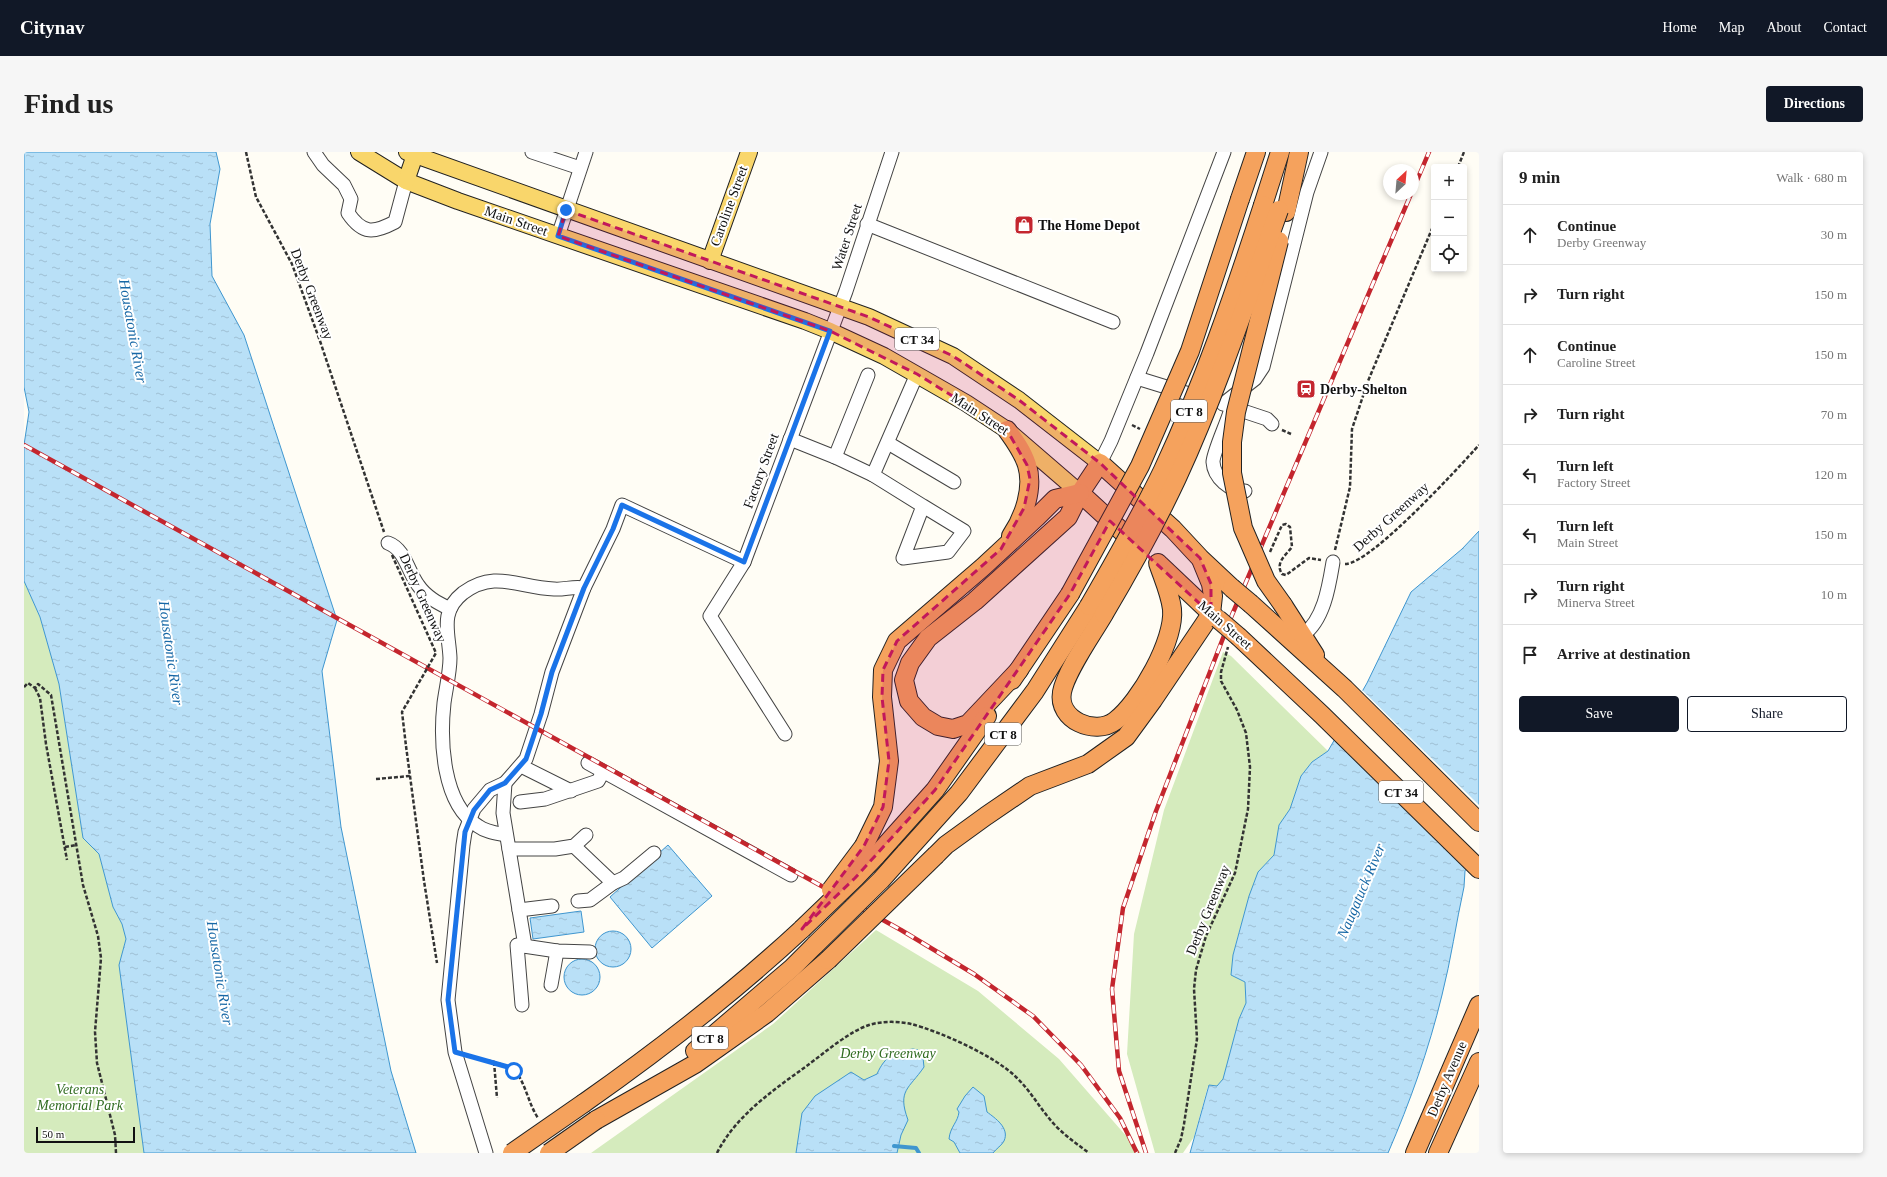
<!DOCTYPE html>
<html lang="en">
<head>
<meta charset="utf-8">
<style>
	:root { --surface:#fff; --page:#f6f6f6; --text:#222; --muted:#767676; --line:#e0e0e0; --accent:#111827 }
	body { margin:0; font-family:Georgia,serif; background:var(--page); color:var(--text) }
	.controls { position:absolute; right:12px; top:12px; display:grid; overflow:hidden; border-radius:4px; box-shadow:0 2px 6px #0003 }
	.controls button { width:36px; height:36px; display:grid; place-items:center; padding:0; border:0; border-bottom:1px solid var(--line); background:var(--surface); color:var(--text); font:20px sans-serif }
	.compass { position:absolute; left:1359px; top:12px; width:36px; height:36px; border-radius:50%; background:var(--surface); box-shadow:0 2px 6px #0003; rotate:26deg }
	.scale { position:absolute; left:12px; bottom:10px; width:99px; box-sizing:border-box; padding-left:4px; border:2px solid #111; border-top:0; font-size:11px; line-height:14px; white-space:nowrap; color:#111; -webkit-text-stroke:3px #fff; paint-order:stroke }
	.stop { position:absolute; width:12px; height:12px; margin:-9px; border:3px solid #1a73e8; border-radius:50%; background:#fff }
	.stop.end { background:#1a73e8; border-color:#fff; box-shadow:0 1px 4px #0008 }
	.list { margin:0; padding:0; list-style:none }
	h2 { display:flex; justify-content:space-between; align-items:center; height:52px; margin:0; padding:0 16px; font-size:17px }
	h2 small { font-size:13px; font-weight:400; color:var(--muted) }
	.list li { display:grid; grid-template-columns:26px 1fr auto; gap:12px; align-items:center; box-sizing:border-box; height:60px; padding:0 16px; border-top:1px solid var(--line) }
	.list b { display:block; font-size:15px; white-space:nowrap }
	.list p { margin:0; font-size:13px; white-space:nowrap; color:var(--muted) }
	.list em { font-size:13px; font-style:normal; color:var(--muted) }
	.actions { display:flex; gap:8px; padding:12px 16px }
	.actions a { flex:1; padding:9px 0; border:1px solid var(--accent); border-radius:4px; text-align:center; font-size:14px; color:var(--accent) }
	.actions .main { background:var(--accent); color:#fff }
	.icon { flex:none; width:22px; height:22px; fill:none; stroke:currentColor; stroke-width:2; stroke-linecap:round; stroke-linejoin:round }
	.map { position:relative; flex:none; width:1455px; height:1001px; overflow:hidden; border-radius:4px }
	header { display:flex; align-items:center; gap:24px; box-sizing:border-box; height:56px; padding:0 20px; background:var(--accent); color:#fff }
	header strong { font-size:19px }
	nav { display:flex; gap:22px; margin-inline-start:auto; font-size:14px }
	.intro { display:flex; align-items:center; justify-content:space-between; box-sizing:border-box; height:96px; padding:0 24px }
	h1 { margin:0; font-size:28px }
	.button { padding:10px 18px; border-radius:4px; background:var(--accent); color:#fff; font-size:14px; font-weight:700 }
	main { display:flex; gap:24px; padding:0 24px }
	aside { flex:1; background:var(--surface); border-radius:4px; box-shadow:0 2px 6px #0003 }
	.map>svg:first-child { display:block }
	.park { fill:#d5ebbd }
	.water { fill:url(#water-ripples); stroke:#3f96cf }
	.pier { fill:#fffdf5 }
	.lines { fill:none; stroke-linecap:round; stroke-linejoin:round }
	.stream { stroke:#3f96cf; stroke-width:4 }
	.minor-casing { stroke:#444; stroke-width:15 }
	.major-casing { stroke:#222; stroke-width:18 }
	.highway-casing { stroke:#222; stroke-width:20 }
	.path { stroke:#333; stroke-width:2.5; stroke-dasharray:4 2; stroke-linecap:butt }
	.minor { stroke:#fff; stroke-width:13 }
	.major { stroke:#f9d66b; stroke-width:16 }
	.highway { stroke:#f5a25d; stroke-width:18 }
	.rail-casing { stroke:#c4262e; stroke-width:4.5 }
	.rail { stroke:#fff; stroke-width:3; stroke-dasharray:9; stroke-linecap:butt }
	.highway-bridge-casing { stroke:#222; stroke-width:20; stroke-linecap:butt }
	.path-bridge { stroke:#333; stroke-width:2.5; stroke-dasharray:4 2; stroke-linecap:butt }
	.highway-bridge { stroke:#f5a25d; stroke-width:18 }
	.route { stroke:#1a73e8; stroke-width:5 }
	.marked { fill:#c2185b; fill-opacity:0.2; stroke:#c2185b; stroke-width:3; stroke-dasharray:8 5; stroke-linejoin:round }
	.labels { text-anchor:middle; dominant-baseline:central; stroke-width:4; stroke-linejoin:round; paint-order:stroke }
	.shield { fill:#fff; stroke:#585858; stroke-width:1 }
	.shield-label { font-size:13px; font-weight:bold; fill:#111 }
	.street-label { font-size:14px; fill:#111; stroke:#fff }
	.poi-label { font-size:14px; font-weight:bold; fill:#111; stroke:#fff; text-anchor:start }
	.park-label { font-size:14px; font-style:italic; fill:#2f6b1f; stroke:#fff }
	.water-label { font-size:15px; font-style:italic; fill:#1768a6; stroke:#fff }
</style>
</head>
<body>
<header>
<strong>Citynav</strong>
<nav><a>Home</a><a>Map</a><a>About</a><a>Contact</a></nav>
</header>
<div class="intro"><h1>Find us</h1><a class="button">Directions</a></div>
<main>
<div class="map">
<svg width="1455" height="1001" viewBox="0 0 1455 1001">
	<defs>
		<pattern id="water-ripples" width="26" height="14" patternUnits="userSpaceOnUse"><rect width="26" height="14" fill="#b9e0f7"/><path d="M2 4q2-2 4 0t4 0M15 11q2-2 4 0t4 0" fill="none" stroke="#9ebfd3"/></pattern>
	</defs>
	<rect width="100%" height="100%" fill="#fffdf5"/>
	<g class="park">
		<path d="M0,429L16,465L35,532L59,686L75,702L89,755L98,772L102,787L95,813L120,1001H0Z"/>
		<path d="M1199,500L1207,504L1304,599L1288,610L1277,624L1266,657L1255,673L1250,703L1234,720L1216,776L1209,803L1207,823L1221,830L1222,851L1215,867L1199,927L1193,934H1184L1170,985L1159,1001H1131L1103,902L1110,782L1140,658Z"/>
		<path d="M852,778L954,839L1035,907L1117,1001H567L749,872Z"/>
	</g>
	<g class="water">
		<path d="M0,0H192L196,17L186,72L188,124L220,183L313,468L298,519L317,675L367,919L392,1001H120L95,813L102,787L98,772L89,755L75,702L59,686L35,532L16,465L0,429V293L5,260L0,235Z"/>
		<path d="M1455,379V689L1441,719L1440,735C1432,771 1427,808 1418,843C1405,897 1386,950 1364,1001H1166L1185,933L1193,934L1199,927L1215,867L1222,851L1221,830L1207,823L1209,803L1225,744L1234,720L1250,703L1255,673L1266,657L1277,624L1288,610L1304,599L1343,531L1387,440L1438,397Z"/>
		<path d="M644,693L688,744L628,796L586,745Z"/>
		<path d="M557,759L560,780L509,787L506,766Z"/>
		<circle cx="589" cy="797" r="18"/>
		<circle cx="558" cy="825" r="18"/>
		<path d="M889,897L894,898L899,906L900,915C885,937 873,938 884,968L877,983L873,1001H772L778,961L791,944L827,920L840,928L853,922C861,904 870,900 889,897Z"/>
		<path d="M949,935L960,944L963,960C971,966 986,976 980,989C978,993 972,997 969,1001H936L930,990L925,987C926,975 934,970 935,960L933,957L941,944Z"/>
	</g>
	<path class="pier" d="M1337,537L1455,653V693L1443,719L1309,587Z"/>
	<g class="lines">
		<path class="stream" d="M870,994L892,996L895,1001"/>
		<defs>
			<g id="minor">
				<path d="M290,0L299,13L320,33L327,47L324,61C339,83 350,81 371,70L382,29"/>
				<path d="M508,0L556,16"/>
				<path d="M843,72L1089,170"/>
				<path d="M534,84L562,0"/>
				<path d="M893,222L849,323L899,354L879,406L924,400L940,379L899,354"/>
				<path d="M1113,226L1178,246"/>
				<path d="M1199,252L1231,227L1239,215L1283,40L1297,0"/>
				<path d="M1204,254L1243,267L1248,272"/>
				<path d="M1206,260C1203,271 1189,301 1189,310C1190,326 1206,339 1221,339"/>
				<path d="M766,287L811,305L849,323"/>
				<path d="M864,291L930,330"/>
				<path d="M811,305L844,223"/>
				<path d="M1076,311L1087,289L1123,201L1200,0"/>
				<path d="M364,391C381,397 384,420 394,433C402,445 414,451 426,457"/>
				<path d="M1279,483C1300,468 1305,434 1309,410"/>
				<path d="M761,582L686,464L720,410L822,139L868,0"/>
				<path d="M564,611L767,723"/>
				<path d="M497,614L547,639"/>
				<path d="M481,631L479,661L501,794"/>
				<path d="M496,650L521,647L574,629L579,620"/>
				<path d="M482,683C472,681 462,680 454,674C418,652 416,588 420,551C422,536 426,520 426,506C425,481 415,460 439,441C471,417 495,436 530,437C540,438 549,434 560,436"/>
				<path d="M550,694L589,731"/>
				<path d="M485,697H531L550,694L562,683"/>
				<path d="M554,749L566,748L589,731L600,726L630,701"/>
				<path d="M495,758L528,754"/>
				<path d="M527,833L533,799"/>
				<path d="M498,853L493,793L533,799L566,800"/>
				<path d="M462,1001L431,900L424,848L439,693L441,680L450,657L466,638L481,631L502,607L517,562L528,520L560,436L589,377L598,353L720,410"/>
			</g>
			<g id="major">
				<path d="M335,0L382,29L434,49L781,169L806,179L860,204L942,251L983,278L1056,341"/>
				<path d="M383,0L845,165L929,204L995,248L1076,311"/>
				<path d="M382,29L392,0"/>
				<path d="M686,109L725,0"/>
			</g>
			<g id="highway">
				<path d="M1216,47L1232,0"/>
				<path d="M1239,53L1256,0"/>
				<path d="M1262,60L1275,0"/>
				<path d="M983,278C991,289 999,300 1003,313C1010,336 1000,365 987,384"/>
				<path d="M1056,341L1115,395"/>
				<path d="M1136,413L1193,467"/>
				<path d="M1227,452L1321,537L1455,670"/>
				<path d="M1259,453L1291,503"/>
				<path d="M1080,462C1069,481 1042,519 1038,540C1033,568 1071,584 1091,569C1116,550 1151,488 1148,457C1146,441 1139,426 1134,411"/>
				<path d="M1215,485L1298,563L1455,717"/>
				<path d="M995,518L944,572L929,577L914,574L899,565L885,549L880,528L886,511L904,486L951,449L1044,365L1056,341L1076,311L1149,377L1176,406L1208,436"/>
				<path d="M988,528L1046,442"/>
				<path d="M840,694L859,655L865,609L858,545L859,518L873,489L959,415L1013,365L1031,347L1056,341"/>
				<path d="M881,701L935,641L1011,539L1065,454"/>
				<path d="M912,703L922,693L962,664L1006,634L1064,612L1102,585L1129,548L1187,462L1189,444L1187,432L1178,410"/>
				<path d="M852,704L911,638L963,564"/>
				<path d="M671,899L768,816L791,793"/>
				<path d="M560,951C637,897 709,841 778,777"/>
				<path d="M572,968L671,912L743,861L804,808"/>
				<path d="M1391,1001L1455,853"/>
				<path d="M1414,1001L1455,910"/>
			</g>
		</defs>
		<use href="#minor" class="minor-casing"/>
		<use href="#major" class="major-casing"/>
		<use href="#highway" class="highway-casing"/>
		<g class="path">
			<path d="M222,0L232,45L268,112L296,189L360,380"/>
			<path d="M1434,15L1440,0"/>
			<path d="M1108,273L1116,277"/>
			<path d="M1258,278L1267,282"/>
			<path d="M1311,398L1326,335L1328,277L1344,229L1410,72"/>
			<path d="M1246,400L1258,373L1262,372L1266,375L1268,395C1261,404 1251,411 1258,422L1262,423L1285,406L1297,408"/>
			<path d="M1321,412C1347,412 1435,315 1455,293"/>
			<path d="M0,535L4,531L11,536L14,532L27,543L59,733L74,784L77,806L71,880L73,911L91,983L92,1001"/>
			<path d="M11,536L16,546L22,592L43,708"/>
			<path d="M382,594L400,729L413,811"/>
			<path d="M352,627L386,624"/>
			<path d="M41,695L52,693"/>
			<path d="M445,904C461,909 487,910 496,926C503,939 506,954 514,966"/>
			<path d="M470,910L473,946"/>
			<path d="M693,1001C712,963 751,937 784,913C800,901 826,879 845,873C858,869 873,869 887,872C915,879 971,904 992,925C1007,939 1016,957 1030,972C1040,983 1053,992 1065,1001"/>
			<path d="M1151,1001L1157,987L1160,972L1173,887L1170,837L1172,818L1182,784L1211,721L1224,657L1226,615L1222,581L1213,558L1197,529V520L1204,495"/>
		</g>
		<use href="#minor" class="minor"/>
		<use href="#major" class="major"/>
		<use href="#highway" class="highway"/>
		<defs>
			<g id="rail">
				<path d="M1389,38L1405,0"/>
				<path d="M0,293L877,778L950,822L1009,864L1057,913L1096,966L1113,1001"/>
				<path d="M1122,1001L1095,919L1088,837L1099,756L1132,659L1208,463L1387,42"/>
			</g>
		</defs>
		<use href="#rail" class="rail-casing"/>
		<use href="#rail" class="rail"/>
		<defs>
			<g id="highway-bridge">
				<path d="M1255,89L1212,260L1208,290V321L1219,376L1242,429L1259,453"/>
				<path d="M1208,436L1227,452"/>
				<path d="M1046,442L1116,314L1166,199L1216,47"/>
				<path d="M1065,454C1091,409 1117,364 1139,318C1179,232 1210,143 1239,53"/>
				<path d="M1080,462C1106,418 1131,373 1153,326C1193,239 1223,148 1255,58"/>
				<path d="M1194,467L1215,485"/>
				<path d="M807,738L840,694"/>
				<path d="M778,777L831,726L852,704"/>
				<path d="M791,793L857,728L881,701"/>
				<path d="M804,808L912,703"/>
				<path d="M488,1001L560,951"/>
				<path d="M525,1001L572,968"/>
			</g>
		</defs>
		<use href="#highway-bridge" class="highway-bridge-casing"/>
		<path class="path-bridge" d="M368,403L412,501L378,560L382,594"/>
		<use href="#highway-bridge" class="highway-bridge"/>
	</g>
	<g class="lines">
		<path class="route" d="M490,919L484,915L431,900L424,848L441,680L450,658L466,638L481,631L502,607L517,562L528,520L560,436L589,377L598,353L720,410L806,179L534,84L542,58"/>
	</g>
	<path class="marked" d="M542,58L845,165L929,204L995,248L1076,311L1176,406L1187,432V462L1086,369L1046,442L911,638L831,726L778,777L840,694L859,655L865,609L858,545L859,518L873,489L977,397L1000,356L1006,327L1003,313L983,278L893,222L806,179L534,84Z"/>
	<defs>
		<symbol id="shop-square" viewBox="-11 -11 22 22"><rect x="-9" y="-9" width="18" height="18" rx="4" fill="#c4262e" stroke="#fff"/><path d="M-5-2.5h2.3a2.7 3.5 0 0 1 5.4 0H5L5.5 6h-11ZM-1.5-2.5h3a1.5 2.3 0 0 0-3 0Z" fill="#fff"/></symbol>
		<symbol id="station-square" viewBox="-11 -11 22 22"><rect x="-9" y="-9" width="18" height="18" rx="4" fill="#c4262e" stroke="#fff"/><path d="M-3-6H3Q5-6 5-4V2Q5 4 3 4L4.5 6H3L1.5 4h-3L-3 6H-4.5L-3 4Q-5 4-5 2V-4Q-5-6-3-6ZM-3.5-4v3h7v-3ZM-3.5 1v1.5H-2V1ZM2 1v1.5H3.5V1Z" fill="#fff"/></symbol>
	</defs>
	<g fill-rule="evenodd">
		<use href="#shop-square" x="989" y="62" width="22" height="22"/>
		<use href="#station-square" x="1271" y="226" width="22" height="22"/>
	</g>
	<g class="labels">
		<g class="shield">
			<rect x="871" y="176" width="44" height="22" rx="3"/>
			<rect x="1147" y="248" width="36" height="22" rx="3"/>
			<rect x="961" y="571" width="36" height="22" rx="3"/>
			<rect x="1355" y="629" width="44" height="22" rx="3"/>
			<rect x="668" y="875" width="36" height="22" rx="3"/>
		</g>
		<g class="shield-label">
			<text x="893" y="187">CT 34</text>
			<text x="1165" y="259">CT 8</text>
			<text x="979" y="582">CT 8</text>
			<text x="1377" y="640">CT 34</text>
			<text x="686" y="886">CT 8</text>
		</g>
		<g class="street-label">
			<text transform="translate(705 54) rotate(-70)">Caroline Street</text>
			<text transform="translate(492 69) rotate(19)">Main Street</text>
			<text transform="translate(823 85) rotate(-72)">Water Street</text>
			<text transform="translate(288 142) rotate(69)">Derby Greenway</text>
			<text transform="translate(956 262) rotate(33)">Main Street</text>
			<text transform="translate(737 319) rotate(-70)">Factory Street</text>
			<text transform="translate(1367 365) rotate(-42)">Derby Greenway</text>
			<text transform="translate(399 446) rotate(66)">Derby Greenway</text>
			<text transform="translate(1201 473) rotate(41)">Main Street</text>
			<text transform="translate(1184 758) rotate(-68)">Derby Greenway</text>
			<text transform="translate(1423 927) rotate(-67)">Derby Avenue</text>
		</g>
		<g class="poi-label">
			<text x="1014" y="73">The Home Depot</text>
			<text x="1296" y="237">Derby-Shelton</text>
		</g>
		<g class="park-label">
			<text x="864" y="901">Derby Greenway</text>
			<text x="56" y="937">Veterans<tspan x="56" dy="16">Memorial Park</tspan></text>
		</g>
		<g class="water-label">
			<text transform="translate(109 179) rotate(80)">Housatonic River</text>
			<text transform="translate(147 501) rotate(82)">Housatonic River</text>
			<text transform="translate(1337 739) rotate(-67)">Naugatuck River</text>
			<text transform="translate(196 821) rotate(81)">Housatonic River</text>
		</g>
	</g>
</svg>
<div class="controls">
<button>+</button>
<button>−</button>
<button><svg class="icon" aria-label="locate" viewBox="0 0 24 24"><circle cx="12" cy="12" r="6"/><path d="M12 2v4M12 18v4M2 12h4M18 12h4"/></svg></button>
</div>
<svg class="compass" viewBox="-18 -18 36 36"><path d="M0-13l5 13h-10z" fill="#e53935"/><path d="M0 13l5-13h-10z" fill="#767676"/></svg>
<div class="scale">50 m</div>
<div class="stop" style="left:490px;top:919px"></div>
<div class="stop end" style="left:542px;top:58px"></div>
</div>
<aside>
<h2>9 min<small>Walk · 680 m</small></h2>
<ul class="list">
<li><svg class="icon" aria-label="ahead" viewBox="0 0 24 24"><path d="M12 20V5M6 11l6-6 6 6"/></svg><div><b>Continue</b><p>Derby Greenway</p></div><em>30 m</em></li>
<li><svg class="icon" aria-label="right" viewBox="0 0 24 24"><path d="M7 20v-9h11M14 6l5 5-5 5"/></svg><div><b>Turn right</b></div><em>150 m</em></li>
<li><svg class="icon" aria-label="ahead" viewBox="0 0 24 24"><path d="M12 20V5M6 11l6-6 6 6"/></svg><div><b>Continue</b><p>Caroline Street</p></div><em>150 m</em></li>
<li><svg class="icon" aria-label="right" viewBox="0 0 24 24"><path d="M7 20v-9h11M14 6l5 5-5 5"/></svg><div><b>Turn right</b></div><em>70 m</em></li>
<li><svg class="icon" aria-label="left" viewBox="0 0 24 24"><path d="M17 20v-9H6M10 6l-5 5 5 5"/></svg><div><b>Turn left</b><p>Factory Street</p></div><em>120 m</em></li>
<li><svg class="icon" aria-label="left" viewBox="0 0 24 24"><path d="M17 20v-9H6M10 6l-5 5 5 5"/></svg><div><b>Turn left</b><p>Main Street</p></div><em>150 m</em></li>
<li><svg class="icon" aria-label="right" viewBox="0 0 24 24"><path d="M7 20v-9h11M14 6l5 5-5 5"/></svg><div><b>Turn right</b><p>Minerva Street</p></div><em>10 m</em></li>
<li><svg class="icon" aria-label="arrive" viewBox="0 0 24 24"><path d="M6 21V4h12l-3 4 3 4H6"/></svg><div><b>Arrive at destination</b></div></li>
</ul>
<div class="actions"><a class="main">Save</a><a>Share</a></div>
</aside>
</main>
</body>
</html>
